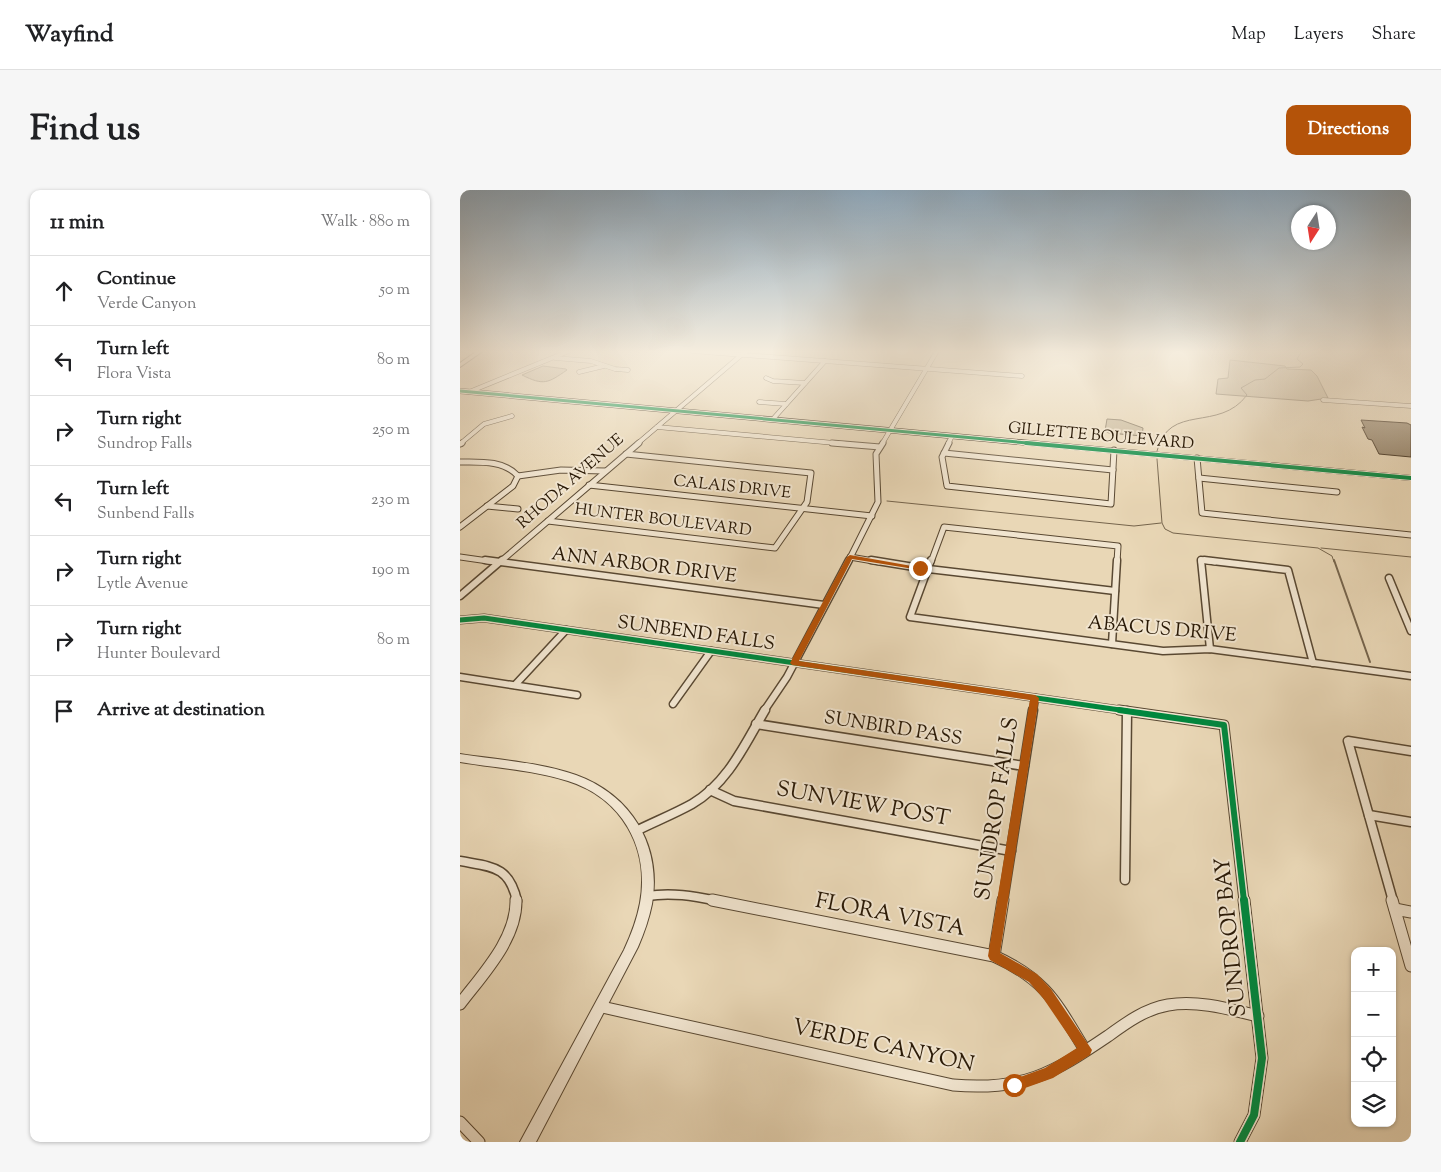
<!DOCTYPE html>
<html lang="en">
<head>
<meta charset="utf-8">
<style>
	:root { --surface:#fff; --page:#f6f6f6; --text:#202124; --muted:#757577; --line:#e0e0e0; --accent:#b45309 }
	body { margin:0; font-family:"Sorts Mill Goudy",serif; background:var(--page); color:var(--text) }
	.controls { position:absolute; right:15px; bottom:15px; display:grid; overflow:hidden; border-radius:10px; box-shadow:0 1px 4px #0004 }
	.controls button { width:45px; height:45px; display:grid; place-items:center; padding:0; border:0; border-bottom:1px solid var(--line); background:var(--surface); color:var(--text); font:25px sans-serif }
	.compass { position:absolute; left:831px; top:15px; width:45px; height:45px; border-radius:50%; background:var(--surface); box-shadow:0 1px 4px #0004; rotate:192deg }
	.stop { position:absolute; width:15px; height:15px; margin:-11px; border:4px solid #b45309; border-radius:50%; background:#fff }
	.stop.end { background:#b45309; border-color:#fff; box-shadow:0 1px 5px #0008 }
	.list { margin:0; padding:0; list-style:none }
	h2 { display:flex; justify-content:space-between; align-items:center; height:65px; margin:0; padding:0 20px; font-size:21px }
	h2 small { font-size:16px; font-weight:400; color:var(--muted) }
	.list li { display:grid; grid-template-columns:32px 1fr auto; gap:15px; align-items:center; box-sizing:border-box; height:70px; padding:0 20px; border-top:1px solid var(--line) }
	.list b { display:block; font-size:19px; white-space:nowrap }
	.list p { margin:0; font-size:16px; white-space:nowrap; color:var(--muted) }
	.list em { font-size:16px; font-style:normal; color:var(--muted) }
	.icon { flex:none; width:28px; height:28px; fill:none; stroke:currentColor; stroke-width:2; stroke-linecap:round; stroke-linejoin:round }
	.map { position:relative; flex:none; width:951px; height:952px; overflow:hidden; border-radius:10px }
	header { display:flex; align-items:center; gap:30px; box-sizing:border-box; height:70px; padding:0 25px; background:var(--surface); border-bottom:1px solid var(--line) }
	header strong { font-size:24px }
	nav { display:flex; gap:28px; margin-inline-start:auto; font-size:18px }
	.intro { display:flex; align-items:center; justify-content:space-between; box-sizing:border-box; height:120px; padding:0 30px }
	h1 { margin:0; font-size:35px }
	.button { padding:12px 22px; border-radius:10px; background:var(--accent); color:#fff; font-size:18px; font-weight:700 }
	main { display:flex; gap:30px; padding:0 30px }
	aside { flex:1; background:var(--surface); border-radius:10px; box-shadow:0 1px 4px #0004 }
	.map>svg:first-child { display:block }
	.green { fill:#c8b798; stroke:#78684f }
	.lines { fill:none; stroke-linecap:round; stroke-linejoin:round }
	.stream-far1 { stroke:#75644c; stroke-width:1 }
	.stream { stroke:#75644c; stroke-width:2 }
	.building { fill:#8d7c62; stroke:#291906 }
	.minor-far4-casing { stroke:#594832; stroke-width:5 }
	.minor-far3-casing { stroke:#594832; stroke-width:7 }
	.minor-far2-casing { stroke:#594832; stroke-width:9 }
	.minor-far1-casing { stroke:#594832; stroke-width:11 }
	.minor-casing { stroke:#594832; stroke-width:13 }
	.tertiary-casing { stroke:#594832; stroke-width:2 }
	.secondary-casing { stroke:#291906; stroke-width:2 }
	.minor-far4 { stroke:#f1e5d0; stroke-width:4 }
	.minor-far3 { stroke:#f1e5d0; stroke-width:5 }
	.minor-far2 { stroke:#f1e5d0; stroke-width:6 }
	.minor-far1 { stroke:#f1e5d0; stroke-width:8 }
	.minor { stroke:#f1e5d0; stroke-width:11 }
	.tertiary { fill:#f1e5d0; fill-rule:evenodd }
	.secondary { fill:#f1e5d0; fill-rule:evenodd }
	.cycleway-far4-casing { stroke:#f1e5d0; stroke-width:5 }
	.cycleway-far3-casing { stroke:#f1e5d0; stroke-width:6 }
	.cycleway-far2-casing { stroke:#f1e5d0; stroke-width:8 }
	.cycleway-far1-casing { stroke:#f1e5d0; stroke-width:9 }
	.cycleway-casing { stroke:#f1e5d0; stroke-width:11 }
	.cycleway-far4 { stroke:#00873e; stroke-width:3 }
	.cycleway-far3 { stroke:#00873e; stroke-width:4 }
	.cycleway-far2 { stroke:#00873e; stroke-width:5 }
	.cycleway-far1 { stroke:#00873e; stroke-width:6 }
	.cycleway { stroke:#00873e; stroke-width:8 }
	.route { fill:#b45309 }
	.labels { text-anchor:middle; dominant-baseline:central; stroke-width:4; stroke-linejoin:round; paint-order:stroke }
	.far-street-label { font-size:16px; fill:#291906; stroke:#f1e5d0 }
	.street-label { font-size:19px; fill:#291906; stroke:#f1e5d0 }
	.near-street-label { font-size:22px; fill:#291906; stroke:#f1e5d0 }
</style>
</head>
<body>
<header>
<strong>Wayfind</strong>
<nav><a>Map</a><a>Layers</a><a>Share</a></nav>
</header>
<div class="intro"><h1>Find us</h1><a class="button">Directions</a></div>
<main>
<aside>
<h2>11 min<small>Walk · 880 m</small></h2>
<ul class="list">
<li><svg class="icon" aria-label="ahead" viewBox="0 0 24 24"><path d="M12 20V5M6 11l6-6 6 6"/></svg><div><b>Continue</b><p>Verde Canyon</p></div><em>50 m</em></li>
<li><svg class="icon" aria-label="left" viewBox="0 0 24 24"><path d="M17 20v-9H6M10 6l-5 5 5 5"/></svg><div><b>Turn left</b><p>Flora Vista</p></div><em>80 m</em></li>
<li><svg class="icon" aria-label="right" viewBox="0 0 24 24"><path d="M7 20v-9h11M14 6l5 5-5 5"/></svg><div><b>Turn right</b><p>Sundrop Falls</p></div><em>250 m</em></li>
<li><svg class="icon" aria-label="left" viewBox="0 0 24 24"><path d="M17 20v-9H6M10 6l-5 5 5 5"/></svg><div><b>Turn left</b><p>Sunbend Falls</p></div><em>230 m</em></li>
<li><svg class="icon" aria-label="right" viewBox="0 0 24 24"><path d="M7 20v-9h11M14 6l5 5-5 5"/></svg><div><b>Turn right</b><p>Lytle Avenue</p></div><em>190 m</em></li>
<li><svg class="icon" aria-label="right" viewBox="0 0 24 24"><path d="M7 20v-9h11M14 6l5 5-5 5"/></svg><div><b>Turn right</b><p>Hunter Boulevard</p></div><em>80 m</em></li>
<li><svg class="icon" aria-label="arrive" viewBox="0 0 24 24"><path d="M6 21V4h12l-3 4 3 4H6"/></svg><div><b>Arrive at destination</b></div></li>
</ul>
</aside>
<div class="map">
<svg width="951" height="952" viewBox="0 0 951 952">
	<rect width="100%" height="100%" fill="#e9d7b6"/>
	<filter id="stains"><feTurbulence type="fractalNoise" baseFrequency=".004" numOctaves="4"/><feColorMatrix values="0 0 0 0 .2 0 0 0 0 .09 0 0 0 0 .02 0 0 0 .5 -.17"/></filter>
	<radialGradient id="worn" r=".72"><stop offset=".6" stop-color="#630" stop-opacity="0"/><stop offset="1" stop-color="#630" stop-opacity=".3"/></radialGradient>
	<g class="green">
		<path d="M770,170L825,176L827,179L851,180L857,186L868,208L848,211L756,204L758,189L768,188Z"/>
		<path d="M83,176L106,179L107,180C88,193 84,196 62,185Z"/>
		<path d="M647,229L661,230L683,238L682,246L649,243L645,241Z"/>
	</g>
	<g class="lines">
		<g class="stream-far1">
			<path d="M697,261C709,212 759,243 787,205L781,198L795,190L805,189L819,178L840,177L843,174L837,169L842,161"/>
			<path d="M697,269L702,333L705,339L713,343L858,358L872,366L874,372"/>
			<path d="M427,311L674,336L701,333"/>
			<path d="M861,358L951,367"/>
		</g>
		<path class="stream" d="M874,370L910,472"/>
	</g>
	<path class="building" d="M901,230L947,233L951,235V267L919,264L912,250L908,249L902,237L905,238Z"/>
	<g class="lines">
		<defs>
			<g id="minor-far4">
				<path d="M232,161L562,186"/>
				<path d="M95,168L131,171L155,179L168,180"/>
				<path d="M119,182L144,176"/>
				<path d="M306,188L313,191L345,193"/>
				<path d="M9,202L109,161"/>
				<path d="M863,210L951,216"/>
				<path d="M299,212L326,214"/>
				<path d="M313,229L365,171"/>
				<path d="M197,237L386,254"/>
				<path d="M0,254L24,234L52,226"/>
				<path d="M177,254L286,161"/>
				<path d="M422,254L477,161"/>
				<path d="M488,254L492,246"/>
			</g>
			<g id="minor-far3">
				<path d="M372,253L420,257"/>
				<path d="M489,253L482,267L487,296L651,314L654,260"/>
				<path d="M0,254L2,253"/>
				<path d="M484,263L653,280"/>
				<path d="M737,268L742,323L951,345"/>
				<path d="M0,272C19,272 44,270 58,286"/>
				<path d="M58,286L101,280L145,281"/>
				<path d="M739,288L877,302"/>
				<path d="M129,295L412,326"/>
				<path d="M27,316L58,319"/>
				<path d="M88,331L315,358L347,312L351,283L166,264"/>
				<path d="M0,337L53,296L58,286"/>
				<path d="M0,367L35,372"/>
				<path d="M390,367L419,372"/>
				<path d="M40,372L179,253"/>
				<path d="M388,372L418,312L416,264L423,253"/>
				<path d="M471,372L484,337L658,356L657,372"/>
				<path d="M741,372V370L755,372"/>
			</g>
			<g id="minor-far2">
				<path d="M25,370L364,415"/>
				<path d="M411,370L460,378L655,401"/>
				<path d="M471,370L450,427L703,461L750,459L951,486"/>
				<path d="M741,370L750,459"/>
				<path d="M744,370L828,380L853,473"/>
				<path d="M929,388L951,441"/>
				<path d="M0,406L42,370"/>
				<path d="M0,430L24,428L667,521"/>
				<path d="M652,454L657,370"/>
				<path d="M0,487L117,505"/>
				<path d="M55,495L106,440"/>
				<path d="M213,514L251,461"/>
				<path d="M304,521L327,487L389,370"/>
				<path d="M573,521L575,508"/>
			</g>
			<g id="minor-far1">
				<path d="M659,520L764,535L784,711"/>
				<path d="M296,534L564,576"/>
				<path d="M250,600L274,611L551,661"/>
				<path d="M909,625L951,632"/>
				<path d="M176,641C194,632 214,624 232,614C268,593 285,554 305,520"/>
				<path d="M0,671C31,677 49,675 57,711"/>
				<path d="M665,690L667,521"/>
				<path d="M187,706C212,702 233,706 258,711"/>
				<path d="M543,711L573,520"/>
				<path d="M933,711L888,551L951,561"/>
			</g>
			<g id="minor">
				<path d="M252,710L534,766C587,790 596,813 625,860"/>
				<path d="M932,710L951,776"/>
				<path d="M935,719L951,722"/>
				<path d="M534,766L543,710"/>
				<path d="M0,814C22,785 57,749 56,710"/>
				<path d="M142,817L493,895C563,901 592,884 648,846C666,833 685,819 708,815C738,810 769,819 798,826"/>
				<path d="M0,932L19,952"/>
				<path d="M780,952L794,925L802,868L784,710"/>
			</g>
			<path id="tertiary" d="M0,564C38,570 79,572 116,585C171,605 202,655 192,714C189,729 184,743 178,757L76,952H60L164,760C171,745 177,729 180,713C190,658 162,608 108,591C74,580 36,578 0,572Z"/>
			<g id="secondary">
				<path d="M17,161H23L0,177V173Z"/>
				<path d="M0,199L951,286V290L0,203Z"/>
			</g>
		</defs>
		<use href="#minor-far4" class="minor-far4-casing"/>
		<use href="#minor-far3" class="minor-far3-casing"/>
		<use href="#minor-far2" class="minor-far2-casing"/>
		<use href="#minor-far1" class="minor-far1-casing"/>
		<use href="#minor" class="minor-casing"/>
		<use href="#tertiary" class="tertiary-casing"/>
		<use href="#secondary" class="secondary-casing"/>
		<use href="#minor-far4" class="minor-far4"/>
		<use href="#minor-far3" class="minor-far3"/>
		<use href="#minor-far2" class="minor-far2"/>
		<use href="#minor-far1" class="minor-far1"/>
		<use href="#minor" class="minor"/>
		<use href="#tertiary" class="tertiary"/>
		<use href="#secondary" class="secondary"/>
		<defs>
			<path id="cycleway-far4" d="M0,201L579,254"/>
			<path id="cycleway-far3" d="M566,253L951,288"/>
			<path id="cycleway-far2" d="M0,430L24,428L667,521"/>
			<path id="cycleway-far1" d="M659,520L764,535L784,711"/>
			<path id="cycleway" d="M780,952L794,925L802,868L784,710"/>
		</defs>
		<use href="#cycleway-far4" class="cycleway-far4-casing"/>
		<use href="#cycleway-far3" class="cycleway-far3-casing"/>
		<use href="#cycleway-far2" class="cycleway-far2-casing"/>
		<use href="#cycleway-far1" class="cycleway-far1-casing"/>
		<use href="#cycleway" class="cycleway-casing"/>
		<use href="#cycleway-far4" class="cycleway-far4"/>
		<use href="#cycleway-far3" class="cycleway-far3"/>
		<use href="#cycleway-far2" class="cycleway-far2"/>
		<use href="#cycleway-far1" class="cycleway-far1"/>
		<use href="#cycleway" class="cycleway"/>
	</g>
	<linearGradient id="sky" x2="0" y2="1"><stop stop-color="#8ea8bc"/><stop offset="0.55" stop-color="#f5edde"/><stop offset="1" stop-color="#f5edde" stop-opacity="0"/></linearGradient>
	<rect width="951" height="294" fill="url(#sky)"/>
	<path class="route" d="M390,365L463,378L460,380L392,369L339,471L575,505L579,508L540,763L577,784L591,799L632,860L630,865L593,888L554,902L549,900L547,895L549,891L585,878L617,858L583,808L569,792L530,770L528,766L570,510L332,475L330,473L387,367Z"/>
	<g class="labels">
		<g class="far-street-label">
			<text transform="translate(641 247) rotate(5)">GILLETTE BOULEVARD</text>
			<text transform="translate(111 292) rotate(-41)">RHODA AVENUE</text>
			<text transform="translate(272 298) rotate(6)">CALAIS DRIVE</text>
			<text transform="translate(203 331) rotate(7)">HUNTER BOULEVARD</text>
		</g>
		<g class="street-label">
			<text transform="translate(184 376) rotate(7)">ANN ARBOR DRIVE</text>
			<text transform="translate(702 440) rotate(5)">ABACUS DRIVE</text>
			<text transform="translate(236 444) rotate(8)">SUNBEND FALLS</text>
			<text transform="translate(433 539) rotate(9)">SUNBIRD PASS</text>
		</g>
		<g class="near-street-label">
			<text transform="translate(403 615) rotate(10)">SUNVIEW POST</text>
			<text transform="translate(538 619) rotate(-81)">SUNDROP FALLS</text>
			<text transform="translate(430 726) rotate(11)">FLORA VISTA</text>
			<text transform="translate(772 747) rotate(-96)">SUNDROP BAY</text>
			<text transform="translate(423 857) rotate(12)">VERDE CANYON</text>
		</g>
	</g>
	<rect width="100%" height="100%" filter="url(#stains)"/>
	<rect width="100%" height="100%" fill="url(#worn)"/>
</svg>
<div class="controls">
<button>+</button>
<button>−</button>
<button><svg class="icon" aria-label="locate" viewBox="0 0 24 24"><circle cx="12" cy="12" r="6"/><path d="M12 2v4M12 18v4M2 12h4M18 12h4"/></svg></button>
<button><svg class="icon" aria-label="layers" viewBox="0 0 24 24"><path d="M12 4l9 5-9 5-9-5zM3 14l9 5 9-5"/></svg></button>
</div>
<svg class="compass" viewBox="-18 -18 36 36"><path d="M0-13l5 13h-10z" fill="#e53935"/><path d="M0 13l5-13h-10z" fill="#757577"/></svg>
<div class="stop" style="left:554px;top:895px"></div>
<div class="stop end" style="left:460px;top:378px"></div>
</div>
</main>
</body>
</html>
